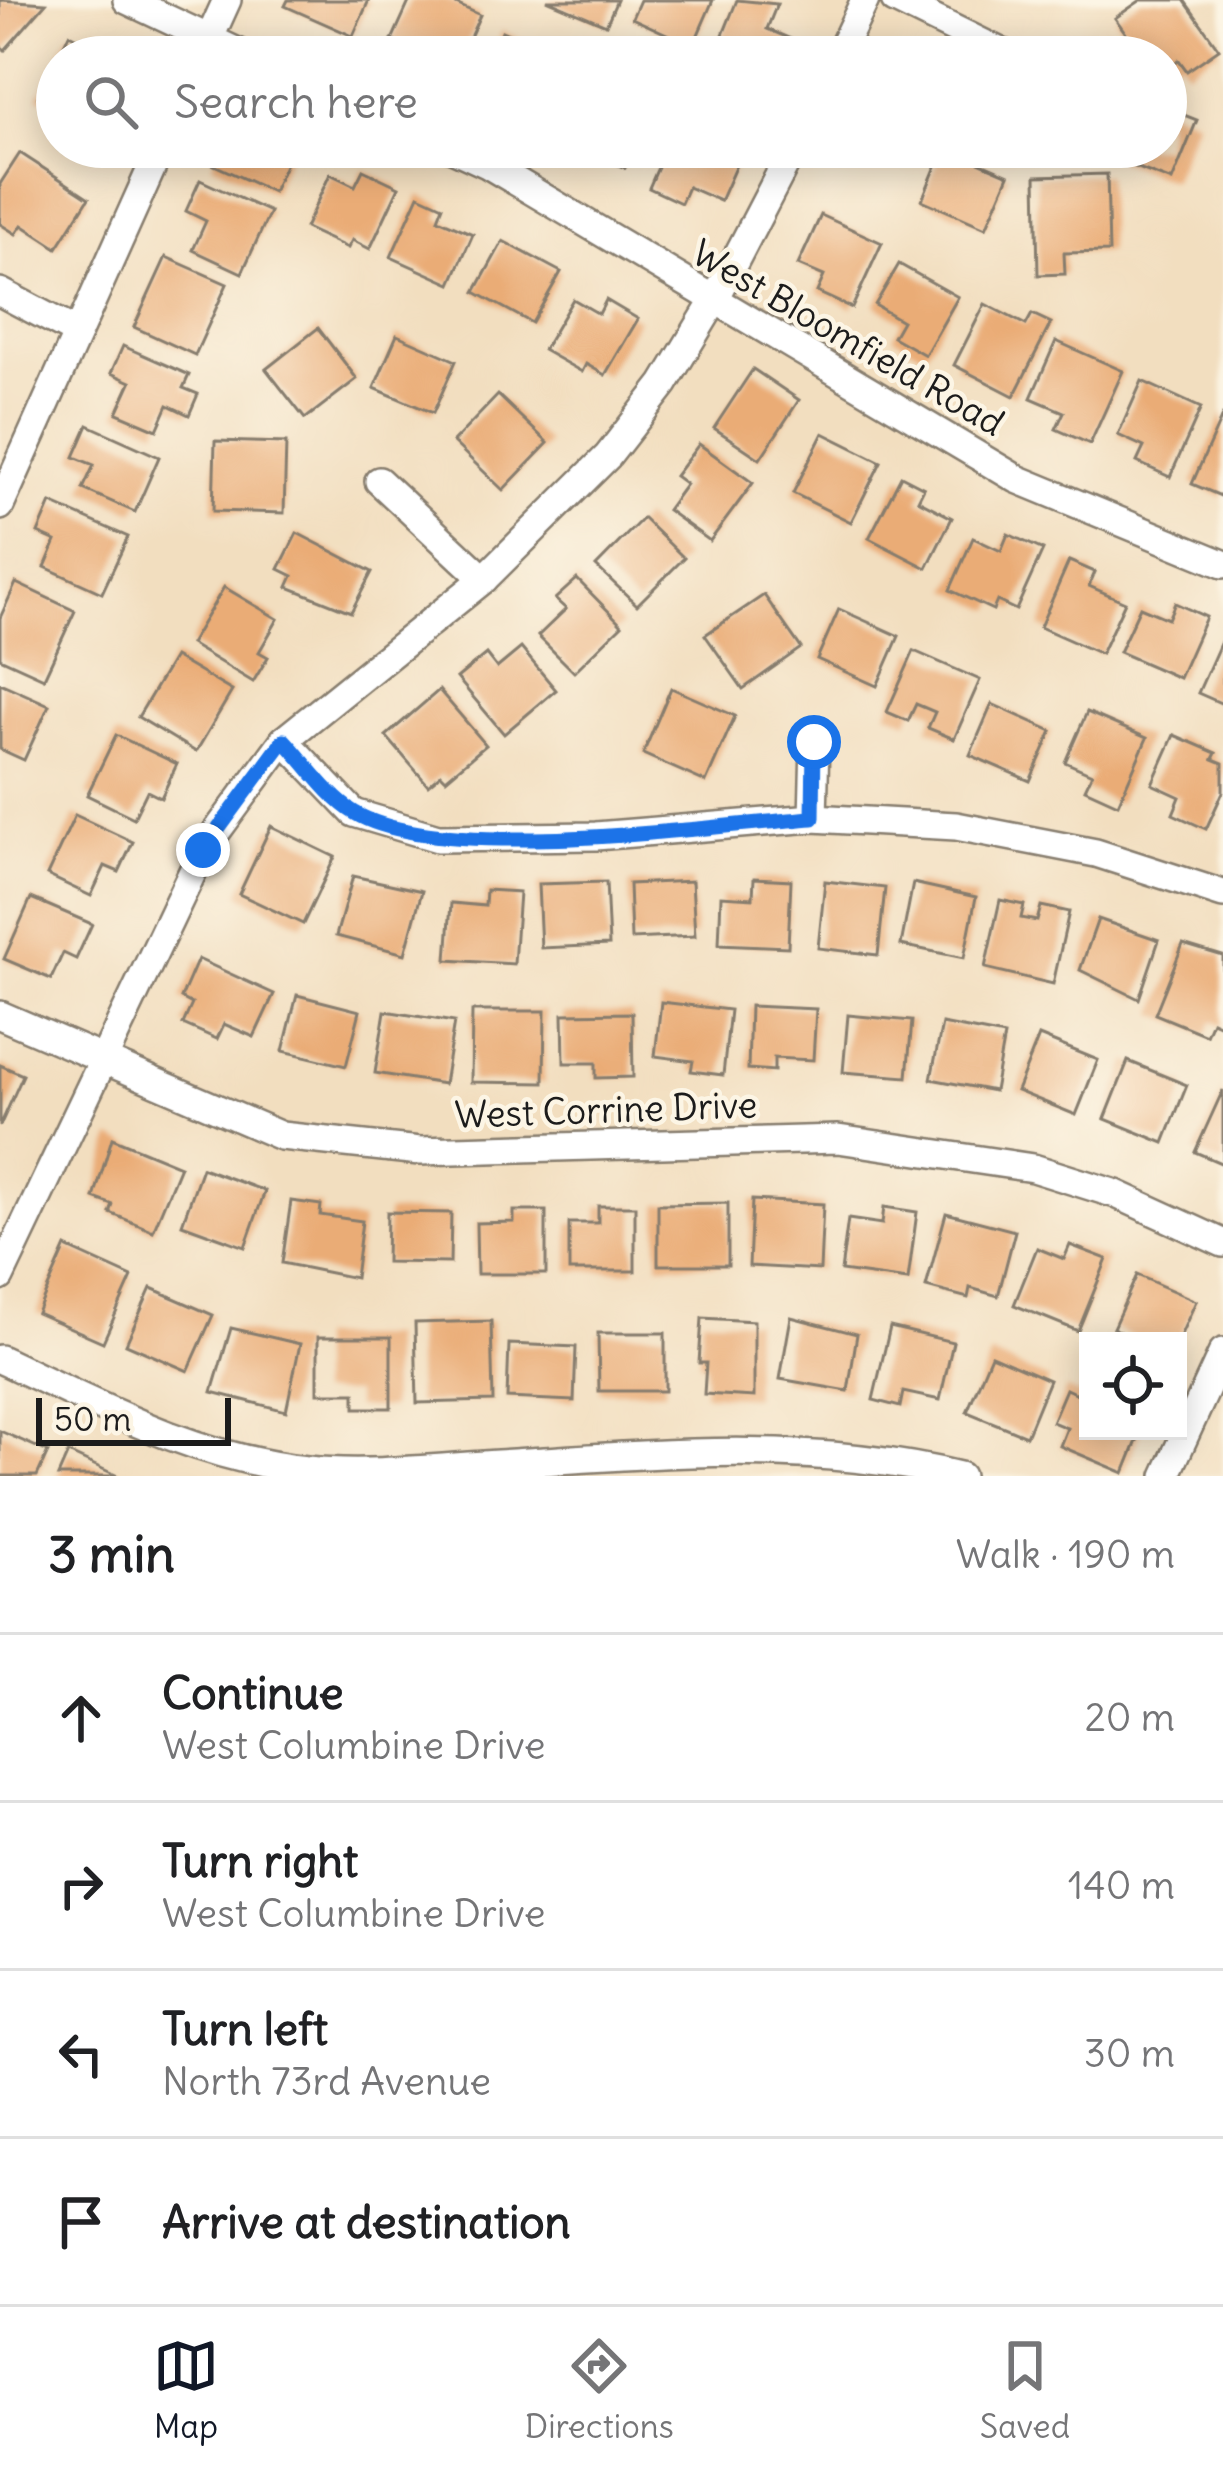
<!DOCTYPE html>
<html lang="en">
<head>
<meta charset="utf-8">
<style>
	:root { --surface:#fff; --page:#f2f2f2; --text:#202124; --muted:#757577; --line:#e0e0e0; --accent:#111827 }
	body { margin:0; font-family:Delius,sans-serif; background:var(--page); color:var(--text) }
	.controls { position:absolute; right:36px; bottom:36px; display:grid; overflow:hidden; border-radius:0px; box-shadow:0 6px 30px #0003 }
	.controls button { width:108px; height:108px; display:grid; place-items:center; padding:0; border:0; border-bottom:3px solid var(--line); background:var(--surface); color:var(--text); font:60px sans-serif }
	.scale { position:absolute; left:36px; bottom:30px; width:195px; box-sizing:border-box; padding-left:12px; border:6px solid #1c1c1c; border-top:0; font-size:33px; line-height:42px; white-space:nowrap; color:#1c1c1c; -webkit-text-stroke:9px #fcf5e5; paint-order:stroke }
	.stop { position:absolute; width:36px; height:36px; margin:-27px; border:9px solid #1a73e8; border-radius:50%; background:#fff }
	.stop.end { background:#1a73e8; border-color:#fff; box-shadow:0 3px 12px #0008 }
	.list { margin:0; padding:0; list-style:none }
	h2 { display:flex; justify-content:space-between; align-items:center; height:156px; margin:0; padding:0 48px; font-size:51px }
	h2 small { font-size:39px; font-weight:400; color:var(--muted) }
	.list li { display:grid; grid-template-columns:78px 1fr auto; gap:36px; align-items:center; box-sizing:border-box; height:168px; padding:0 48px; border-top:3px solid var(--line) }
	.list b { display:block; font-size:45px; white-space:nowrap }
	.list p { margin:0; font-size:39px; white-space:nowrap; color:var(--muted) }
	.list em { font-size:39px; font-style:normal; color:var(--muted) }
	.icon { flex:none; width:66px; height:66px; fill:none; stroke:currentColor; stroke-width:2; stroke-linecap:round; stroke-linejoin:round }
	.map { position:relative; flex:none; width:1223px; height:1476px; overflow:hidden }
	.search { position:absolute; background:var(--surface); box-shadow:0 6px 30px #0003; left:36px; right:36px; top:36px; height:132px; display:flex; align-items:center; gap:30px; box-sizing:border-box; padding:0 42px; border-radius:66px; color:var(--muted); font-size:45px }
	.sheet { height:828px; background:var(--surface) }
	nav { display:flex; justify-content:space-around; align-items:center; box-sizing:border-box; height:168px; border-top:3px solid var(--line); background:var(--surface); font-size:33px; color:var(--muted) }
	nav a { display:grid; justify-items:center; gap:6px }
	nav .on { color:var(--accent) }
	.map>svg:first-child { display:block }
	.building { fill:#eaac76 }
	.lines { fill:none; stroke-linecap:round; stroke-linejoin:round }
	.street-casing { stroke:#877d6e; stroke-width:32 }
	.street { stroke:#fff; stroke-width:27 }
	.route { stroke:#1a73e8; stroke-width:15 }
	.labels { text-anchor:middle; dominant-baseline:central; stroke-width:9; stroke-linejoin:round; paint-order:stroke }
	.street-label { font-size:36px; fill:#1c1c1c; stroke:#fcf5e5 }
</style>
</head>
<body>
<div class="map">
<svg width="1223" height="1476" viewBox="0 0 1223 1476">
	<rect width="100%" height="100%" fill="#fcf5e5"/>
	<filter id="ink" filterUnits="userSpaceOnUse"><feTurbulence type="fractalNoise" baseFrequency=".00833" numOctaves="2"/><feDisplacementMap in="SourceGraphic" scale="24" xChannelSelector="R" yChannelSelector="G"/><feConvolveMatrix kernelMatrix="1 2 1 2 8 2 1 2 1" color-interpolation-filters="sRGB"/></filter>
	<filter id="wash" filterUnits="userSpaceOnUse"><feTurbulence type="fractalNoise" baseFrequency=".004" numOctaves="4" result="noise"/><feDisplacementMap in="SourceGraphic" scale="48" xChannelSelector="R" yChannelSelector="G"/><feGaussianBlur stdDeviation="2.7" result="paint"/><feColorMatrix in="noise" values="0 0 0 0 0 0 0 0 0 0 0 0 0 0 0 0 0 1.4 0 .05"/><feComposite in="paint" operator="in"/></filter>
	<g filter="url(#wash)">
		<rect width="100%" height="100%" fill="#f2debf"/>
		<g id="blocks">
			<g class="building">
				<path d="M0,0L46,3L5,50L0,46Z"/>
				<path d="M288,0H369L353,36L285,6Z"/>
				<path d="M410,0H447L480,15L461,57H419L421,53L392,40Z"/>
				<path d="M547,0H617L606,25Z"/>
				<path d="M640,0H713L693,46L632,18Z"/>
				<path d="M737,0L777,4L767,29L791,39L784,57H714Z"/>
				<path d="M1141,0H1184L1219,49L1187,71L1179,60L1166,69V57H1143L1115,18Z"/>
				<path d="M502,31L561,57H491Z"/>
				<path d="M69,34L115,57H58Z"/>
				<path d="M57,58V107L38,97Z"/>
				<path d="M1166,108L1197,120L1172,181L1117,160L1122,147H1166Z"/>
				<path d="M219,147H293L273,192L212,164Z"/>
				<path d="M577,147H634L625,168Z"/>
				<path d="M667,147H744L720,201L688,187L681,203L649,188Z"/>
				<path d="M944,147L1009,175L986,228L922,200Z"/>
				<path d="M20,153L89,198L57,248L22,225L16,234L0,224V184Z"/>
				<path d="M363,170L399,187L370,249L352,240L348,248L305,228L330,174L355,186Z"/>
				<path d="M1107,174L1109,252L1064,253L1065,274L1038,275L1036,176Z"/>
				<path d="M200,180L270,212L242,273L193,250L206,221L186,211Z"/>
				<path d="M419,195L443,206L438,219L473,234L451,284L391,257Z"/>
				<path d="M821,215L882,243L852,308L817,292L824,276L798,265Z"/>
				<path d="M503,241L561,272L532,323L475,292Z"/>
				<path d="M166,257L227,284L195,355L134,327Z"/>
				<path d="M899,264L958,297L925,355L893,337L902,321L875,305Z"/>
				<path d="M573,299L599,314L606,300L638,319L605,375L586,364L582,372L543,350Z"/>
				<path d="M985,304L1026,325L1032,314L1051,323L1014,396L954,365Z"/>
				<path d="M318,328L357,379L305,419L266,369Z"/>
				<path d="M397,335L456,361L433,413L374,388Z"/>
				<path d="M1056,341L1123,371L1090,444L1056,429L1064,412L1031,398Z"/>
				<path d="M123,346L189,375L183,388L198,394L189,415L168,405L157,430L117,413L131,382L111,373Z"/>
				<path d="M753,369L799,400L760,459L714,428Z"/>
				<path d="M1142,381L1201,408L1170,477L1137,462L1144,447L1118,435Z"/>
				<path d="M498,395L548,443L503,490L453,442Z"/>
				<path d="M1223,414V497L1192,484Z"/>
				<path d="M88,425L159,457L135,512L83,489L94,465L74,457Z"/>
				<path d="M823,433L881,462L851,522L793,493Z"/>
				<path d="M215,441L286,443L284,513L213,511Z"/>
				<path d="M699,444L753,483L710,541L667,510L686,484L675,476Z"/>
				<path d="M901,476L924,488L918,500L952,518L927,568L869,538Z"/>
				<path d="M51,503L128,537L102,593L45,567L56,541L38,533Z"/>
				<path d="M643,518L684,558L637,605L596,566Z"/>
				<path d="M297,533L372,572L351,612L288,587L293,576L279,569Z"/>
				<path d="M1008,534L1043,550L1016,610L997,601L993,610L950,590L973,538L1001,551Z"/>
				<path d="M1069,561L1095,572L1089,586L1125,602L1101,654L1040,627Z"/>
				<path d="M577,579L622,625L574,672L538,636L566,609L555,599Z"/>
				<path d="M16,583L75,611L44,678L0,658V618Z"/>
				<path d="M224,587L278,619L259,652L268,657L253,682L190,644Z"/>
				<path d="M764,595L801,648L743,689L705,635Z"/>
				<path d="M1175,603L1206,617L1179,678L1119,652L1140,607L1168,619Z"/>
				<path d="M839,609L899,636L877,686L817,659Z"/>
				<path d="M1223,637V704L1198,693Z"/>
				<path d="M521,648L556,690L504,734L457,678L486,654L497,668Z"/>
				<path d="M914,651L980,680L954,739L928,728L935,712L916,704L908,721L887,712Z"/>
				<path d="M174,657L232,691L196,752L138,717Z"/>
				<path d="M0,683L49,705L24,760L0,749Z"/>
				<path d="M671,688L735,716L706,782L643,754Z"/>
				<path d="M439,690L486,745L446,779L441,774L428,785L386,736Z"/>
				<path d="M992,704L1052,731L1030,781L970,755Z"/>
				<path d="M1087,712L1147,738L1118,804L1085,789L1092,774L1065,762Z"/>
				<path d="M116,735L177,764L161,798L147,791L134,818L87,795Z"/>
				<path d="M1174,735L1216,753L1213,759L1223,763V792L1206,829L1173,814L1180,797L1152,784Z"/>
				<path d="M75,815L133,842L119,872L105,866L91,896L47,875Z"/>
				<path d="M271,826L335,857L303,924L239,894Z"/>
				<path d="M353,876L422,891L405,954L336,936Z"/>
				<path d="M754,878L791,880L788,947L719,944L721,896L753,898Z"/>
				<path d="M692,881L695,936L631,939L629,884Z"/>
				<path d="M825,881L885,888L878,955L818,948Z"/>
				<path d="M606,882L609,945L541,948L538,884Z"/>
				<path d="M913,883L976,897L964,958L901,945Z"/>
				<path d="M486,890L519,892L514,964L447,960L451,903L485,906Z"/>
				<path d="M31,898L92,924L76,959L63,953L51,979L4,959Z"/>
				<path d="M1000,900L1024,905L1021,918L1037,921L1041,906L1069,912L1053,984L985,968Z"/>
				<path d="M1098,919L1159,940L1139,999L1080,970Z"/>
				<path d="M1183,944L1223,956V1026L1212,1021L1206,1035L1155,1014Z"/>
				<path d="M198,959L274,994L254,1037L224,1024L217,1039L183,1024L192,1004L181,998Z"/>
				<path d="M297,995L360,1011L346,1066L283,1051Z"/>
				<path d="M661,1002L730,1010L723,1075L691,1071L693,1061L655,1056Z"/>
				<path d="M750,1006L816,1009L813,1060L774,1058V1071L748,1069Z"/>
				<path d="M385,1011L454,1022L444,1084L375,1073Z"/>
				<path d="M472,1011H545L544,1083L471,1082Z"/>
				<path d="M632,1013L633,1077L596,1078V1063H564L563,1014Z"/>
				<path d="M848,1015L912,1021L907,1077L843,1072Z"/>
				<path d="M942,1024L1004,1036L994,1091L931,1079Z"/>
				<path d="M1039,1036L1098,1060L1076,1115L1017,1091Z"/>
				<path d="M1128,1061L1187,1085L1164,1143L1105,1119Z"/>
				<path d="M0,1065L23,1075L0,1126Z"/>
				<path d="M1223,1090V1164L1195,1152Z"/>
				<path d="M112,1138L180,1166L153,1231L110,1213L113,1205L94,1198Z"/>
				<path d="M202,1168L265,1191L245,1247L182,1224Z"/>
				<path d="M752,1200L823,1204L820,1270L749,1266Z"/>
				<path d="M291,1201L321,1205L320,1215L362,1221L355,1278L282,1263Z"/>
				<path d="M728,1203V1265H658V1204Z"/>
				<path d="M598,1206H635V1271H569V1223H598Z"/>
				<path d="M884,1207L917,1212L908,1280L841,1271L848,1219L882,1224Z"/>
				<path d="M514,1211H546V1274H477L476,1223L514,1222Z"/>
				<path d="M387,1212L451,1213L450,1263L386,1262Z"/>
				<path d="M946,1213L1015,1231L998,1296L970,1288L968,1298L926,1287Z"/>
				<path d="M1070,1245L1107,1259L1078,1331L1014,1305L1037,1248L1064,1259Z"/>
				<path d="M66,1247L132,1277L103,1342L37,1313Z"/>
				<path d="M1137,1275L1196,1301L1178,1341H1142L1113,1328Z"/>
				<path d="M151,1288L213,1315L188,1371L126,1344Z"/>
				<path d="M791,1317L857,1334L848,1391L780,1379Z"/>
				<path d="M702,1318L754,1321V1397L704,1394L706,1363H699Z"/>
				<path d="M491,1321L493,1401L417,1403L415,1323Z"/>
				<path d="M890,1327L953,1342L940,1400L903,1392L900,1407L873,1400Z"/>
				<path d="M231,1328L300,1344L286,1411L212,1392Z"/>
				<path d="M598,1333H665V1391H599Z"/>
				<path d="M318,1337H391V1408H355V1393H318Z"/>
				<path d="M509,1344L576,1347L574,1401L507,1398Z"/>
				<path d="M991,1355L1049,1380L1026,1436L967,1412Z"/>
				<path d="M1088,1380V1431H1141L1124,1473L1060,1446L1067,1428L1052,1422L1066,1389L1081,1396Z"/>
				<path d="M0,1431L48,1452L37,1476H0Z"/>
				<path d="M68,1453L118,1476H58Z"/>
			</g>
		</g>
	</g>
	<g filter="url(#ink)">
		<use href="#blocks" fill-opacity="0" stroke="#877d6e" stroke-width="3"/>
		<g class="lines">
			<defs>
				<g id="street">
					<path d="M127,0L248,57"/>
					<path d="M895,0L1011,57"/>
					<path d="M203,53L227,0"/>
					<path d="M838,57L865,0"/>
					<path d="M450,147L487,164L1017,479L1223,564"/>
					<path d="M0,292L76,332"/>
					<path d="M379,481L484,579"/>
					<path d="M0,506L161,147"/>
					<path d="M284,740L354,813L438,838L596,836L813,818L956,826L1096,853L1223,894"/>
					<path d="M813,818L815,742"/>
					<path d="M0,1015L281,1136L420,1151L838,1139L1033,1168L1116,1194L1223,1243"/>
					<path d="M0,1277L203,850L284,740L484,579L608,456L664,384L713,303L794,147"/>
					<path d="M0,1359C100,1406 195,1458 307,1470C370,1476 434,1468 498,1464C651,1454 809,1439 960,1476"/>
					<path d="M1166,1476L1223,1352"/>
				</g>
			</defs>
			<use href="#street" class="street-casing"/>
			<use href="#street" class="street"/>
		</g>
	</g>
	<g class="lines" filter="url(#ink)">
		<path class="route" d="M203,850L284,740C305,762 329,798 355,813C439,864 710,826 813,818L814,742"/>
	</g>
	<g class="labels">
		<g class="street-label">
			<text transform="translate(848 338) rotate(30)">West Bloomfield Road</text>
			<text transform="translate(606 1110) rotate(-2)">West Corrine Drive</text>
		</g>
	</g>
</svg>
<div class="controls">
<button><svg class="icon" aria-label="locate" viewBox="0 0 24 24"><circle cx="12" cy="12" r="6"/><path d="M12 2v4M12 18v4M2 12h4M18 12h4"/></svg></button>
</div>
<div class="scale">50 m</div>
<div class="stop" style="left:814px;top:742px"></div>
<div class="stop end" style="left:203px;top:850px"></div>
<div class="search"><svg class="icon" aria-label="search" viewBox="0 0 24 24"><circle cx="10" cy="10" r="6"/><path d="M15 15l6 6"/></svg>Search here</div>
</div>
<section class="sheet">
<h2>3 min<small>Walk · 190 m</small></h2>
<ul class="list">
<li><svg class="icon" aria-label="ahead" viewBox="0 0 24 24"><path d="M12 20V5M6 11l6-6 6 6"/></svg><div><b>Continue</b><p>West Columbine Drive</p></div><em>20 m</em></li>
<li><svg class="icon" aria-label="right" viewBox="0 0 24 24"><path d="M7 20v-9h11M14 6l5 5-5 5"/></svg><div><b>Turn right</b><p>West Columbine Drive</p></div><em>140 m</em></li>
<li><svg class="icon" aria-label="left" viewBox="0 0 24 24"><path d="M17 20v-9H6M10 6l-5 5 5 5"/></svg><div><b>Turn left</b><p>North 73rd Avenue</p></div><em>30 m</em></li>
<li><svg class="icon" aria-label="arrive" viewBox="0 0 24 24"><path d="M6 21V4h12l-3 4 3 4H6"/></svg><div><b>Arrive at destination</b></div></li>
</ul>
</section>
<nav>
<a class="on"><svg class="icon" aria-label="map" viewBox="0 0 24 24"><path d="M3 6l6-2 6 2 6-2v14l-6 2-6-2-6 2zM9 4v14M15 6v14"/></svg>Map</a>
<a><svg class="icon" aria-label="directions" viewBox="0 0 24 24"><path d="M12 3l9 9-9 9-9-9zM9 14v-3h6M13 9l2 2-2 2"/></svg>Directions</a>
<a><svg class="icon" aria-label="saved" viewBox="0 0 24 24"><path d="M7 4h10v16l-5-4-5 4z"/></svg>Saved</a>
</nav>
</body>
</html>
